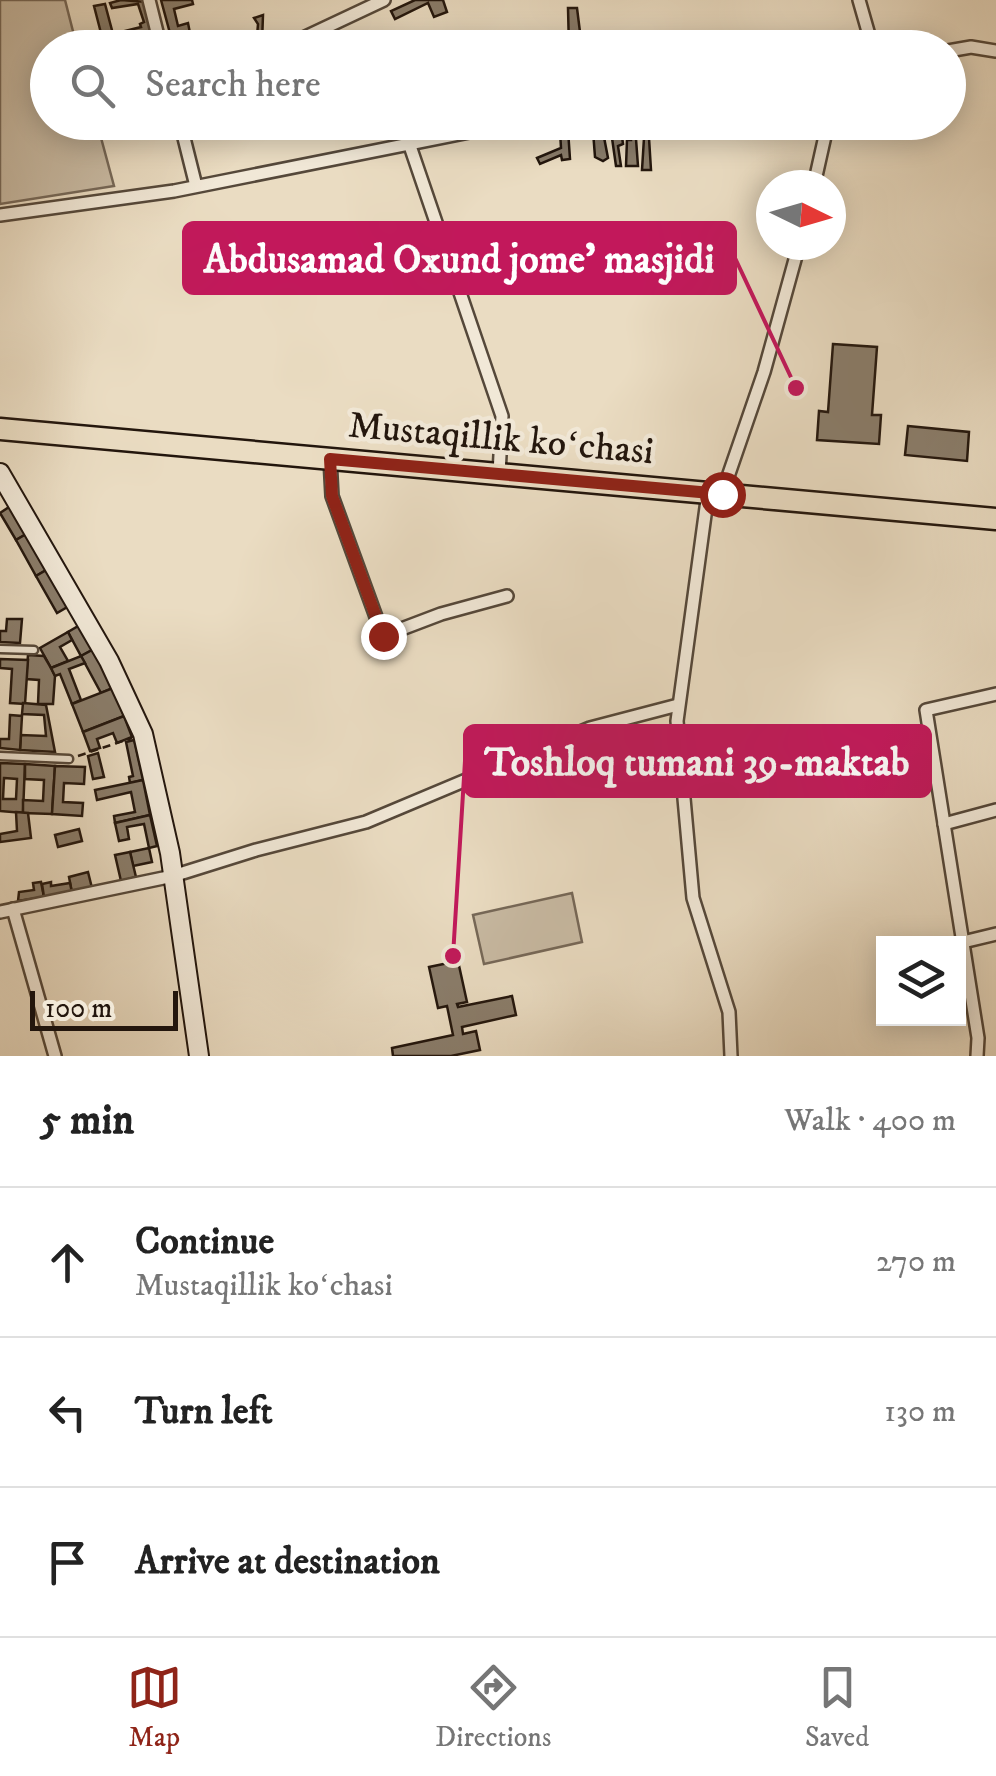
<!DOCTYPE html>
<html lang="en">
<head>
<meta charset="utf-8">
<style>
	:root { --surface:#fff; --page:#f6f6f6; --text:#222; --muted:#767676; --line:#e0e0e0; --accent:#8f2418 }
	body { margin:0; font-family:"IM FELL DW Pica",serif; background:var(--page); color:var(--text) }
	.controls { position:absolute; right:30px; bottom:30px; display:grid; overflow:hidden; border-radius:0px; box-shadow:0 5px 25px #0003 }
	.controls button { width:90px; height:90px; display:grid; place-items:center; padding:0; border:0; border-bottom:2px solid var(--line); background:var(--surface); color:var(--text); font:50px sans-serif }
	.compass { position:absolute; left:756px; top:170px; width:90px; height:90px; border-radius:50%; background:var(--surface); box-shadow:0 5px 25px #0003; rotate:95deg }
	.scale { position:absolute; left:30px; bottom:25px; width:148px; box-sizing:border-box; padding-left:10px; border:5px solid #23160d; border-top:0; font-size:28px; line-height:35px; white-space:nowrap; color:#23160d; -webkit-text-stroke:8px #f1e8d7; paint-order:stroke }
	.stop { position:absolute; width:30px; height:30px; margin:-22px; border:8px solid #8f2418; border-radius:50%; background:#fff }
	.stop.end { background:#8f2418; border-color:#fff; box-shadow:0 2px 10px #0008 }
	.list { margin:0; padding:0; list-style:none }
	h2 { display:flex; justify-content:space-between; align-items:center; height:130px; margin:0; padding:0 40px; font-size:42px }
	h2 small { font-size:32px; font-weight:400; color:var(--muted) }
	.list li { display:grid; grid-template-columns:65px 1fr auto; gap:30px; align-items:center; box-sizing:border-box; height:150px; padding:0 40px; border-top:2px solid var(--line) }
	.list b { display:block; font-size:38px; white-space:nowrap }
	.list p { margin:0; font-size:32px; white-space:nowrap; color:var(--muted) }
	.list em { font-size:32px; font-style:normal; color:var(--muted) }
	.icon { flex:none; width:55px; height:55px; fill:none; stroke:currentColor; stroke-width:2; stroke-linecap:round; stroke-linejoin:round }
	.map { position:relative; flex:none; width:996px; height:1056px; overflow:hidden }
	.search { position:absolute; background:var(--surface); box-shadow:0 5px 25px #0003; left:30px; right:30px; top:30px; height:110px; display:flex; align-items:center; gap:25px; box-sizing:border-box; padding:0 35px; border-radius:55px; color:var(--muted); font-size:38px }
	.sheet { height:580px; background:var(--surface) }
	nav { display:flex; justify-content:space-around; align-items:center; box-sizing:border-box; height:140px; border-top:2px solid var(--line); background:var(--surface); font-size:28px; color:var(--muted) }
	nav a { display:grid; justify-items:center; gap:5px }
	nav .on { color:var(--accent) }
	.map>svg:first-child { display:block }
	.green { fill:#c8baa3; stroke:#766858; stroke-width:2.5 }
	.building { fill:#8a7d6b; stroke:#23160d; stroke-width:2.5; fill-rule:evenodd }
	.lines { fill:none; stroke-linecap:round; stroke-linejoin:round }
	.lane-casing { stroke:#55483a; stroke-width:11 }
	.street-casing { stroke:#55483a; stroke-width:16 }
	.secondary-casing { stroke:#23160d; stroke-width:22 }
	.primary-casing { stroke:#23160d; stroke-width:25 }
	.path { stroke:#23160d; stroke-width:2.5; stroke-dasharray:8 5; stroke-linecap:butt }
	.lane { stroke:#f1e8d7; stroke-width:6 }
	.street { stroke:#f1e8d7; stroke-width:11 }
	.secondary { stroke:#f1e8d7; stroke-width:18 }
	.primary { stroke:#eadcc2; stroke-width:20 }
	.route { stroke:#8f2418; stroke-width:12 }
	.labels { text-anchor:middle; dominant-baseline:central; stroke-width:9; stroke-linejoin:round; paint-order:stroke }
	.street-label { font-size:38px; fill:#23160d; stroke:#f1e8d7 }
	.leader { fill:none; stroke:#c2185b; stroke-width:4 }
	.callout-dot { fill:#c2185b; stroke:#f1e8d7; stroke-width:4 }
	.callout { fill:#c2185b; stroke:#c2185b; stroke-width:4 }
	.callout-label { font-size:40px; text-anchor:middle; font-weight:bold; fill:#fff }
</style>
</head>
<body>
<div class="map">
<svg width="996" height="1056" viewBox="0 0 996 1056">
	<rect width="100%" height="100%" fill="#eadcc2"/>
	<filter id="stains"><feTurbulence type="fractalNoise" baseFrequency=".002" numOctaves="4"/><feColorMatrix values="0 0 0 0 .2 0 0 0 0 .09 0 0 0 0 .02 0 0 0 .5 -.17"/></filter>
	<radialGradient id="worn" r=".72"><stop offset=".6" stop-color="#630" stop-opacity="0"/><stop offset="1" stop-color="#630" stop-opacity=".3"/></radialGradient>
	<g class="green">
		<path d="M0,0H65L77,47L48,48V122L97,123L114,186L0,204Z"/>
		<path d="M572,893L582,942L484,964L473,915Z"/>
	</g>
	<g class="building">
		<path d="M121,0L147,2L156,48H144L142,40L132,36L123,40L125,48H115L114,44L82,48L81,42L102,37L94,6L105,4L113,34L141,27L140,24L144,22L138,4L112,8L110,3Z"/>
		<path d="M192,0L193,4L174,9L178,26L188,23L192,43L174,48L161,0Z"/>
		<path d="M415,0H443L447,12L434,17L428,3L395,19L391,11Z"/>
		<path d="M568,8H577L582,48H569Z"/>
		<path d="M263,15L262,43L282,34L285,41L271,47L256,48L258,24L254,18Z"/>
		<path d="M620,122L623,144L618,146L621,166H616L611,131L603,132L608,158L603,161L595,157L593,131L597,123Z"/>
		<path d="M629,122H648L651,170H642L644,138L636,139L638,166H626L627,140H631V134H636V130H643V125L630,126Z"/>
		<path d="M568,130L570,159L562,160L561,155L540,164L537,158L561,148L560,131Z"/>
		<path d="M833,344L877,347L872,415H881L879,444L817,440L819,411L828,412Z"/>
		<path d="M908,426L969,432L967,461L905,455Z"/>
		<path d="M12,505L28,533L16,540L0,513Z"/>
		<path d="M28,533L48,569L36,576L16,540Z"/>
		<path d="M48,569L69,606L57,613L36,576Z"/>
		<path d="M7,619H22L20,643L0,642V631H6Z"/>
		<path d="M80,625L94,649L81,656L68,632Z"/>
		<path d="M68,632L72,640L60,647L68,661L51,668L40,648Z"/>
		<path d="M94,649L113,688L101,693L81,656Z"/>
		<path d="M28,655L44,656L51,668L55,676L53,704H38L39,680L26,679Z"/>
		<path d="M81,656L85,663L69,669L81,700L72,704L60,674L55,676L51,668Z"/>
		<path d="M0,659L28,660L25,704L10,703L12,669L0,668Z"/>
		<path d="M113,688L124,716L83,732L72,704Z"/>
		<path d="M23,703L46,705L55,752L20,750L21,735L46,736L44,715L22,714Z"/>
		<path d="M10,715L22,716L20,750L0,748V739H9Z"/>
		<path d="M124,716L132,737L117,743L113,733L97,739L100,748L90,751L83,732Z"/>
		<path d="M134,740L143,780L130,783L129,777L133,776L126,742Z"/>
		<path d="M98,753L104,777L93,779L88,756Z"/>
		<path d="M0,763L25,764L23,813L0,811ZM4,778L17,779L16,799H3Z"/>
		<path d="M25,764L55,766L52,814L23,813V800L43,801L44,780L25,779Z"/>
		<path d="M55,766L85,767L84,784L64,783L63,802L83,803L82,816L52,814Z"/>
		<path d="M143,780L150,815L115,823L114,816L135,812L131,792L97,800L95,790Z"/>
		<path d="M16,812L28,813L31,838L0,842V834L17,831Z"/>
		<path d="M150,815L157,846L149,848L144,824L127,827L129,839L119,841L115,823Z"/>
		<path d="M79,829L82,841L58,847L55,835Z"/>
		<path d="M149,848L152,862L133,866L130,852Z"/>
		<path d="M130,852L136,877L121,881L115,855Z"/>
		<path d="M88,872L92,888L72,893L69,877Z"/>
		<path d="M41,882L44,897L18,901L19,892L34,890L33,883Z"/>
		<path d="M51,882V886L70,883L72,893L44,897L42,884Z"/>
		<path d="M458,961L467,1002L457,1004L458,1007L512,996L516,1015L462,1027L463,1034L476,1031L480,1050L451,1056H393L392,1048L453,1035L447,1006L438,1008L429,967Z"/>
	</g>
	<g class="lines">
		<defs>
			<g id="lane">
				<path d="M0,649L34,650"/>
				<path d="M0,756L69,759"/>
			</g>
			<g id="street">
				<path d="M149,0L161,48"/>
				<path d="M859,0L869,35L868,48"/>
				<path d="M282,48L384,0"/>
				<path d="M948,51L971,47L996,51"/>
				<path d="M180,122L196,186"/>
				<path d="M409,143L502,416L499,474"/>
				<path d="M814,185L825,136L824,122"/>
				<path d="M0,215L174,191L519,122"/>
				<path d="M330,459L332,496L383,636L441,614L507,596"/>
				<path d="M708,493L677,721L693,898L729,1012L731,1056"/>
				<path d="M722,494L764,372L799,245"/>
				<path d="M944,824L996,810"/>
				<path d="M13,909L55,1056"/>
				<path d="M0,912L173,876L256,850L366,822L590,728L678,705"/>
				<path d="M963,942L996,934"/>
				<path d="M977,1056L978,1038L926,710L996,694"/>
			</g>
			<path id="secondary" d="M0,473L109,661L143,734L170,853L199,1056"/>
			<path id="primary" d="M0,429L996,519"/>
		</defs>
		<use href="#lane" class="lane-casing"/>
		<use href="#street" class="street-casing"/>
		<use href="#secondary" class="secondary-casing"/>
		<use href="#primary" class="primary-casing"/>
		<path class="path" d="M78,756L132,738"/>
		<use href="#lane" class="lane"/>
		<use href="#street" class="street"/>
		<use href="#secondary" class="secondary"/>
		<use href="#primary" class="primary"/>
	</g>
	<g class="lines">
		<path class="route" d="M383,636L332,496L330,459L722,494"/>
	</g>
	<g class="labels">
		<g class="street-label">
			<text transform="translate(501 439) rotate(5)">Mustaqillik koʻchasi</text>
		</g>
	</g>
	<path class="leader" d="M796 388L735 258M453 956L465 761"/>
	<g class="callout-dot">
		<circle cx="796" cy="388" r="10"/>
		<circle cx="453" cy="956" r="10"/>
	</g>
	<g class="callout">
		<rect x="184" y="223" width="551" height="70" rx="10"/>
		<rect x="465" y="726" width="465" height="70" rx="10"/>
	</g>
	<g class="callout-label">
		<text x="459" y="272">Abdusamad Oxund jome' masjidi</text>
		<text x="697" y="775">Toshloq tumani 39-maktab</text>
	</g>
	<rect width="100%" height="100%" filter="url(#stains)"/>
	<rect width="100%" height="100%" fill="url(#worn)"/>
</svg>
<div class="controls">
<button><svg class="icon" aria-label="layers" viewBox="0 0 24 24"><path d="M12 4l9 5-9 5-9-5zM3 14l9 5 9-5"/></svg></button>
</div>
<svg class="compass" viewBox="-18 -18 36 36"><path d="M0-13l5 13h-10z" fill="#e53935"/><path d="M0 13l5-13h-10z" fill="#767676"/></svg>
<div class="scale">100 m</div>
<div class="stop" style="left:722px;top:494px"></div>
<div class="stop end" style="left:383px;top:636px"></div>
<div class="search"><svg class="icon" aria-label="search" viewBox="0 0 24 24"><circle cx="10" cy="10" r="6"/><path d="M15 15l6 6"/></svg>Search here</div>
</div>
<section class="sheet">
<h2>5 min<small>Walk · 400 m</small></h2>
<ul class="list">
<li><svg class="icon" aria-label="ahead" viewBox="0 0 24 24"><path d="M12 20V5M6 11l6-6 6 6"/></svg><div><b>Continue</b><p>Mustaqillik koʻchasi</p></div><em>270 m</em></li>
<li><svg class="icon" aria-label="left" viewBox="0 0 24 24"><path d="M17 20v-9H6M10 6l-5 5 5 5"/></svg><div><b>Turn left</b></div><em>130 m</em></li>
<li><svg class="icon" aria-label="arrive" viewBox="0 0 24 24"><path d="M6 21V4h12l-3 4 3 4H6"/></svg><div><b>Arrive at destination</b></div></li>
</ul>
</section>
<nav>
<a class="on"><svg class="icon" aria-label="map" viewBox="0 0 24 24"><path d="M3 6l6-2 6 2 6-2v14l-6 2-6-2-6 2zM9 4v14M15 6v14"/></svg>Map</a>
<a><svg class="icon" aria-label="directions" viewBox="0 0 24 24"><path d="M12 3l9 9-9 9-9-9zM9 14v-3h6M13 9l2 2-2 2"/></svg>Directions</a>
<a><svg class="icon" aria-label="saved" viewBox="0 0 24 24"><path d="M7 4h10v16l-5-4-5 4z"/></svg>Saved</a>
</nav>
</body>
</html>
